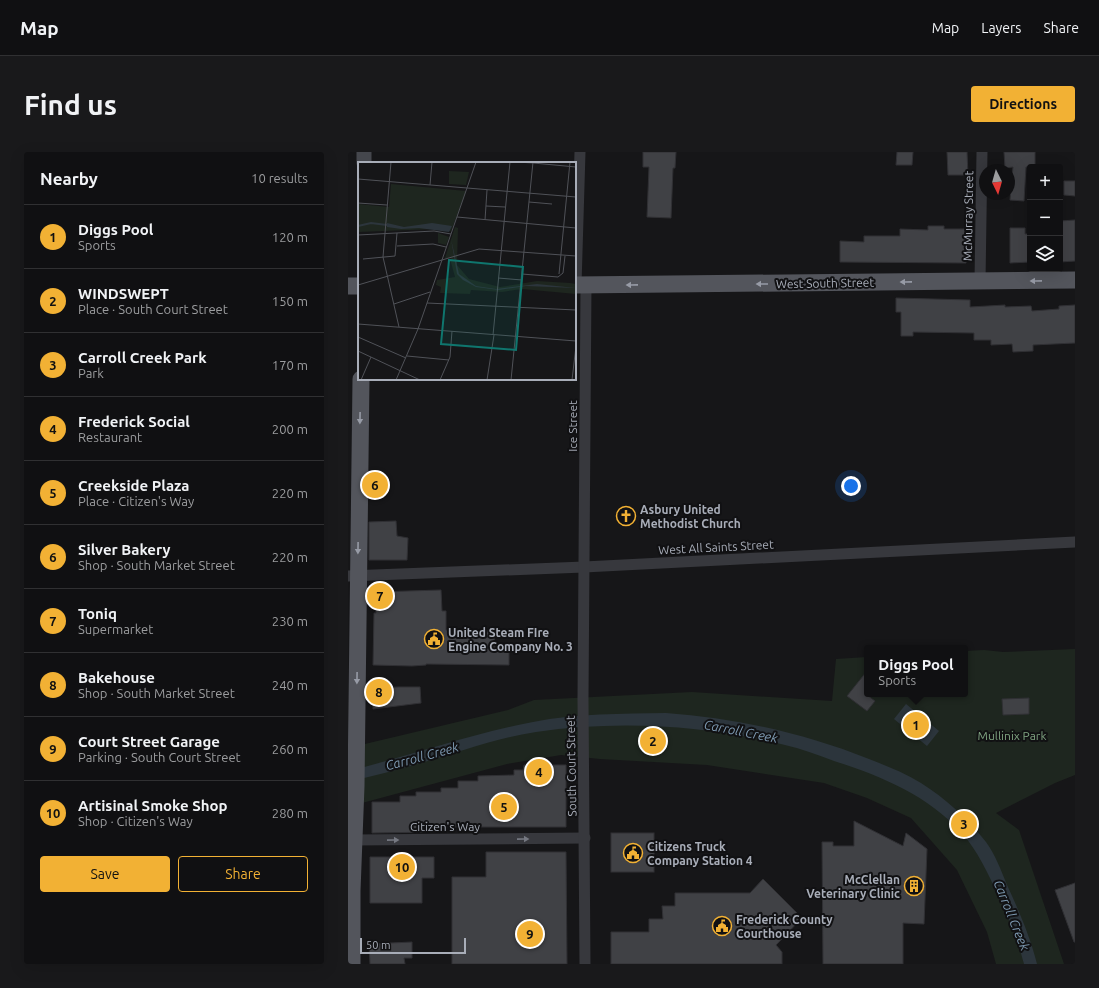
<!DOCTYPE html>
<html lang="en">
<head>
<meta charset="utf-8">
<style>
	:root { --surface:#101012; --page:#19191b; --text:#f1f3f6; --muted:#9c9d9f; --line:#303032; --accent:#f2b134 }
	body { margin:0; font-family:Ubuntu,sans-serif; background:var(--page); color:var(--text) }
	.controls { position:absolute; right:12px; top:12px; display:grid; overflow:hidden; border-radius:4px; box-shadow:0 4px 16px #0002 }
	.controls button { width:36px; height:36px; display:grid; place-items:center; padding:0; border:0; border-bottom:1px solid var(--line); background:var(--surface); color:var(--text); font:20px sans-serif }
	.compass { position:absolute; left:631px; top:12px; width:36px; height:36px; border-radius:50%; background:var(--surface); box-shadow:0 4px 16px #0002; rotate:175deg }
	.scale { position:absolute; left:12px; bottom:10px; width:106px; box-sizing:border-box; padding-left:4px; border:2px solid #a8adb8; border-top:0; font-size:11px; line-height:14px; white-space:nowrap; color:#a8adb8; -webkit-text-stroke:3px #111113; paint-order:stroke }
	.you { position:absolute; left:503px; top:334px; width:14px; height:14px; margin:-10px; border:3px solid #fff; border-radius:50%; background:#1a73e8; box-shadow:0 0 0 6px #1a73e833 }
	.badge { display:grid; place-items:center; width:26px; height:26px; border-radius:50%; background:var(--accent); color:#111; font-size:13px; font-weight:700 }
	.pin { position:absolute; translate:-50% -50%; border:2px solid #fff; box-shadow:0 1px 4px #0006 }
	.popup { position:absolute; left:516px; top:493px; width:104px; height:52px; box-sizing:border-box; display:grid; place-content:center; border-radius:4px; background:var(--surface); filter:drop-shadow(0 1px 3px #0005); font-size:13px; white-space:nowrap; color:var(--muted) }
	.popup b { font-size:15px; color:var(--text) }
	.popup::after { content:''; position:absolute; left:50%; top:100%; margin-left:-8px; border:8px solid transparent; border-top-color:var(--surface) }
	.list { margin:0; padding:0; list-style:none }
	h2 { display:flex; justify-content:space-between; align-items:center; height:52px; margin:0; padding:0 16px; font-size:17px }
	h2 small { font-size:13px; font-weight:400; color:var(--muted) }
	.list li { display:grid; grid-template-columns:26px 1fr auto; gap:12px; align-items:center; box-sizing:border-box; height:64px; padding:0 16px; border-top:1px solid var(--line) }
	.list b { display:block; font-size:15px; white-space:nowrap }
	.list p { margin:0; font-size:13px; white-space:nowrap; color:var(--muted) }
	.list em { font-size:13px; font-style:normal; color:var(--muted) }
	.actions { display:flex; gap:8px; padding:12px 16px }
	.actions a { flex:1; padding:9px 0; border:1px solid var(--accent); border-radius:4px; text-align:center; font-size:14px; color:var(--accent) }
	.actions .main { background:var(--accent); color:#111 }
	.icon { flex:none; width:22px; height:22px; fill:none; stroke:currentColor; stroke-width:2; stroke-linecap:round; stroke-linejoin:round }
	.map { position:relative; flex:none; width:727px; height:812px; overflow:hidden; border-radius:4px }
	header { display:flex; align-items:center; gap:24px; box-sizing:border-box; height:56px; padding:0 20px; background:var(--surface); border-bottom:1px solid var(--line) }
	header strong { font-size:19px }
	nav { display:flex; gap:22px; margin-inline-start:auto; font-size:14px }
	.intro { display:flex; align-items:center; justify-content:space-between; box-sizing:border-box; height:96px; padding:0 24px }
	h1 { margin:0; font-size:28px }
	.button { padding:10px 18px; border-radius:4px; background:var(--accent); color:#111; font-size:14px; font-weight:700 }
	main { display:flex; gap:24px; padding:0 24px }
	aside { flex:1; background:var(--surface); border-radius:4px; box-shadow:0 4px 16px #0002 }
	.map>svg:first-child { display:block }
	.green { fill:#1e261f }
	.water { fill:#2c353c }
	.building { fill:#404145; stroke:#303034 }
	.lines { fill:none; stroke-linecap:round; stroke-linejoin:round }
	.minor { stroke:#37383d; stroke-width:11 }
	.secondary { stroke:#45474d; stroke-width:15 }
	.primary { stroke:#53555c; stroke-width:17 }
	.oneway { fill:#979ba6 }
	.oneway2 { fill:#757881 }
	.labels { text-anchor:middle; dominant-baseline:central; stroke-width:4; stroke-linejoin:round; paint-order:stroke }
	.street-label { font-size:12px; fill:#a8adb8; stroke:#111113 }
	.poi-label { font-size:12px; font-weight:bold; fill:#a8adb8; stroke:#111113; text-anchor:start }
	.park-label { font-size:12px; fill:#7fa381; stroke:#111113 }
	.water-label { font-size:13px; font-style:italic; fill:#7f9bb3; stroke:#111113 }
	.inset-river { fill:none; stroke:#2c353c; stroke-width:2 }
	.inset-road { fill:none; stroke:#505258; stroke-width:1 }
	.view { fill:#0f766e; fill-opacity:0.15; stroke:#0f766e; stroke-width:2 }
	.inset-edge { fill:none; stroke:#a8adb8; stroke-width:2 }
</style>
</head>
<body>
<header>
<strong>Map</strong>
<nav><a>Map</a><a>Layers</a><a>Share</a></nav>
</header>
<div class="intro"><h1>Find us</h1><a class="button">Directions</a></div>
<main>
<aside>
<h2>Nearby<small>10 results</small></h2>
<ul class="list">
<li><span class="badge">1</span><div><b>Diggs Pool</b><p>Sports</p></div><em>120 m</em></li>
<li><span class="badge">2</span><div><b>WINDSWEPT</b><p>Place · South Court Street</p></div><em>150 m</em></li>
<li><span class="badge">3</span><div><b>Carroll Creek Park</b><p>Park</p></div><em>170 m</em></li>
<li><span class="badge">4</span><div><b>Frederick Social</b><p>Restaurant</p></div><em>200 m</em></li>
<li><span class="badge">5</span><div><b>Creekside Plaza</b><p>Place · Citizen's Way</p></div><em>220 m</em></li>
<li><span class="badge">6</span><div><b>Silver Bakery</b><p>Shop · South Market Street</p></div><em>220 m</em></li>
<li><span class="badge">7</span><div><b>Toniq</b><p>Supermarket</p></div><em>230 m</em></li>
<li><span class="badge">8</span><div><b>Bakehouse</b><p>Shop · South Market Street</p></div><em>240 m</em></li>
<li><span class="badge">9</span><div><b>Court Street Garage</b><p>Parking · South Court Street</p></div><em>260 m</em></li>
<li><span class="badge">10</span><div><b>Artisinal Smoke Shop</b><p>Shop · Citizen's Way</p></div><em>280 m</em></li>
</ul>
<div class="actions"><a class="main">Save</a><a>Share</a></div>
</aside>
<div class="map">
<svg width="727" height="812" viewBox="0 0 727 812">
	<rect width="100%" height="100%" fill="#161618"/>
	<path class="green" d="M727,497V623L707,631L648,661L671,678L716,812H648L639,780L609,718L563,666L519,646L476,631L359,613L252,607L213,603L159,612L14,651L0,596L160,558L186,548L344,540L484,549L488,507L519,505V542H617V499L636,498L655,500Z"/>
	<g class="water">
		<path d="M558,552L591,579L579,594L546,567Z"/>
		<path d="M318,561C388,566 456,581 521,607C539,614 557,621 573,631C597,646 620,667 638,690C647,702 653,718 659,733C671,759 682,784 689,812H676C670,789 661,767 651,745C640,722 630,699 613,680C579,643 533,624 486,609C470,603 454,597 437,593C356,573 271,568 188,580C149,586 111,600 73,611C49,618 24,624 0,630V619C62,604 122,582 185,570C229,561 274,562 318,561Z"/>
	</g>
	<g class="building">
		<path d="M295,0H328L327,16H325L323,66L299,65L301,15H295Z"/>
		<path d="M549,0H565L564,13H548Z"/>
		<path d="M599,0H619L620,23H600Z"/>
		<path d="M656,0H687V14L678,15L676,49L662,48L665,15L657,16Z"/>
		<path d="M716,29H727V44L716,43Z"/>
		<path d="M727,68V109L712,110V69Z"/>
		<path d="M580,74H596V77H617L618,111L492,110V89L516,90V84H552V77L580,78Z"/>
		<path d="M662,76H677V82H682V110L662,111Z"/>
		<path d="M548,146L622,148V155L657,153V155L683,154L684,159L711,157V154L727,153V191L685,193V199L665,200L664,192L643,193V188H626V181L565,180V184H553V160H548Z"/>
		<path d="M48,369L49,384L60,386L59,408H21V370Z"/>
		<path d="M93,438L94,459H98V478L147,479L146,495H161V513L78,512V513L64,514L25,513L26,461H28L27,440Z"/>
		<path d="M519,519V543L527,549L519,559L499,544Z"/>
		<path d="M50,535H72L73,551L25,557V536Z"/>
		<path d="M681,546V562L655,563L654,547Z"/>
		<path d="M176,613H218V675H86V680L24,681V650H52V644H68V640H93V636H110V629H130V624L166,623V618H175Z"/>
		<path d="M506,669L555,694L558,681L579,697L576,772L555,771V812H475L474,690H485V694H506Z"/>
		<rect x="263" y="681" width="43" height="39"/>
		<path d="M138,700H218L219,812H104V725H138Z"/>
		<path d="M22,705H86V726H74V751H22Z"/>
		<path d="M415,727L454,766L428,793L434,800V812H263V780H301V767H315L314,754H327V741H402Z"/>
		<path d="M727,731V790H726L707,738Z"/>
		<path d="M64,790V806H56L57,812H22L21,792Z"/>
	</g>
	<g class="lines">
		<g class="minor">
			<path d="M632,129L634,0"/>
			<path d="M228,133L232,0"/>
			<path d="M0,424L236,415L727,390"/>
			<path d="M6,688L237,686"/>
			<path d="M237,812L235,547L238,133"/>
		</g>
		<path class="secondary" d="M16,11V0"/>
		<g class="primary">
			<path d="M227,133L727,128"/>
			<path d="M0,134H11"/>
			<path d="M4,812V739L8,634L13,227"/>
		</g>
	</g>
	<defs><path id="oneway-solid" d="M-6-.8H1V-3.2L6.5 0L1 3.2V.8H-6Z"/></defs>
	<g class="oneway">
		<use href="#oneway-solid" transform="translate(688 129) rotate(179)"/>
		<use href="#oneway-solid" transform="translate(558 130) rotate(179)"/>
		<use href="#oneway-solid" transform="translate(414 132) rotate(180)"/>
		<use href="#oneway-solid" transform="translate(284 133) rotate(179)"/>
		<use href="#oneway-solid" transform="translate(12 266) rotate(91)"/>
		<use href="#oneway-solid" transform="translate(10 396) rotate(91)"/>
		<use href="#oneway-solid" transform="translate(9 526) rotate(91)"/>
	</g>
	<g class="oneway2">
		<use href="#oneway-solid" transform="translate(175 687) rotate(-1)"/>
		<use href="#oneway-solid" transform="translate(45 688) rotate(-1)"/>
	</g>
	<defs>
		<symbol id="church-ring" viewBox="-11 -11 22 22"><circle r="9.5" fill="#111113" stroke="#f2b134" stroke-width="1.5"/><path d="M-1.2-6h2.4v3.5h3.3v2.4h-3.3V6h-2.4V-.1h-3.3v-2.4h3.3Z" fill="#f2b134"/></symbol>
		<symbol id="civic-ring" viewBox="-11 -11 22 22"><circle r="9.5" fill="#111113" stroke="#f2b134" stroke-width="1.5"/><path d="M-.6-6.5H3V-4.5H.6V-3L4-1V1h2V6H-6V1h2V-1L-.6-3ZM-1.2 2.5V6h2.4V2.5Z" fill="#f2b134"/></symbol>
		<symbol id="building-ring" viewBox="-11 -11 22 22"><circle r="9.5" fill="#111113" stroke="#f2b134" stroke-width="1.5"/><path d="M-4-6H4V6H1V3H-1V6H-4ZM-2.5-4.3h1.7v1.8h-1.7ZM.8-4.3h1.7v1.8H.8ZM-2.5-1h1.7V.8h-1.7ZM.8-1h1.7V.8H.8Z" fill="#f2b134"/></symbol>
	</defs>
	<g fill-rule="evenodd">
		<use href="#church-ring" x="267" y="353" width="22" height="22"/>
		<use href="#civic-ring" x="75" y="476" width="22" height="22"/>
		<use href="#civic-ring" x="274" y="690" width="22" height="22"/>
		<use href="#building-ring" x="555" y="723" width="22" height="22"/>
		<use href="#civic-ring" x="363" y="763" width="22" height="22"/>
	</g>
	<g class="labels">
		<g class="street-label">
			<text transform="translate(620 64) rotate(-89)">McMurray Street</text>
			<text transform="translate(477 131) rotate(-1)">West South Street</text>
			<text transform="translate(224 274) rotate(-90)">Ice Street</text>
			<text transform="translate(368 395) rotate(-3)">West All Saints Street</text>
			<text transform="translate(223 614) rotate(-91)">South Court Street</text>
			<text x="97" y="674">Citizen's Way</text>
		</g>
		<g class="poi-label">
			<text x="292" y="357">Asbury United<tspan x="292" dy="14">Methodist Church</tspan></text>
			<text x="100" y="480">United Steam FIre<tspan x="100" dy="14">Engine Company No. 3</tspan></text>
			<text x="299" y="694">Citizens Truck<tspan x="299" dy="14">Company Station 4</tspan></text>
			<text x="552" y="727" text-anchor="end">McClellan<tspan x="552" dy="14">Veterinary Clinic</tspan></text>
			<text x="388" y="767">Frederick County<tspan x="388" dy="14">Courthouse</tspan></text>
		</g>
		<g class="park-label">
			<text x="664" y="583">Mullinix Park</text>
		</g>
		<g class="water-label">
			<text transform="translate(393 579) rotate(11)">Carroll Creek</text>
			<text transform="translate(74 604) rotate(-15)">Carroll Creek</text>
			<text transform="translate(664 763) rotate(68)">Carroll Creek</text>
		</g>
	</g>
	<g transform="translate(10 10)">
		<rect width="218" height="218" fill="#161618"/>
		<path d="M91,9L111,10L108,23L91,22ZM33,22L108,29L93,69L78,67L0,70V42L31,45ZM97,65L100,66L99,103L111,117L142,125L179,119L212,121L218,122V132L164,127L144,130L113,128L112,132L82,131L83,125L78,123L79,118L97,115L92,97L94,96H87ZM80,71L91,75L88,83L80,81Z" fill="#1e261f"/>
		<path d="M29,61L46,65L74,61L94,64L91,70L61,66L43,67L29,65ZM93,77L101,112L118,124L138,127L179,122L218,126L168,124L141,128L118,125L105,118L99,112Z" fill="#2c353c"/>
		<path class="inset-river" d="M0,64L13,61L29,63"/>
		<path class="inset-road" d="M33,0L25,95L41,165M159,0L175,1M175,1L218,5M0,17L218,35M72,23L74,0M171,40L194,42M0,41L29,43M128,44L147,45M99,55L218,66M127,58L129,28M0,73L76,69L93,72M39,84L75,82L88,85M5,97L37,94L39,71M164,112L200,115L205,111L207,94M201,112L212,0M140,116L164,118M0,123L121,87L218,94M69,141L218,148M36,142L72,130M0,162L218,179M60,167L118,0M135,173L152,0M0,175L48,196M0,189L62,218M49,194L91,198M3,218L13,195M38,218L60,167M82,218L92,195L94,169M129,218L136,173M153,218L175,0M214,218L218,184"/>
		<path class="view" d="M91,98L165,105L158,188L83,182Z"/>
		<rect width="218" height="218" class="inset-edge"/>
	</g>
</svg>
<div class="controls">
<button>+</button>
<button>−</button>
<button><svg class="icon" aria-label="layers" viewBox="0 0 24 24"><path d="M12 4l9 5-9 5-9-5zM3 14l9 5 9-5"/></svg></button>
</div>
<svg class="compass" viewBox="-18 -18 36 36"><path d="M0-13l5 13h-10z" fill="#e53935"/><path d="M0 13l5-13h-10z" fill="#9c9d9f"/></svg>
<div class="scale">50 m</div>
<div class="you"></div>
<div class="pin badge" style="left:568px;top:573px">1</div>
<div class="popup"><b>Diggs Pool</b>Sports</div>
<div class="pin badge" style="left:305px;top:589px">2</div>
<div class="pin badge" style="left:616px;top:672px">3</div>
<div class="pin badge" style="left:191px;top:620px">4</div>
<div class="pin badge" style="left:156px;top:655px">5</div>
<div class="pin badge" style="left:27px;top:333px">6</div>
<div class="pin badge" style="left:32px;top:444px">7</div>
<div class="pin badge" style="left:31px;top:540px">8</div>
<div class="pin badge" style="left:182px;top:782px">9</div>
<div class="pin badge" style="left:54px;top:715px">10</div>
</div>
</main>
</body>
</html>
